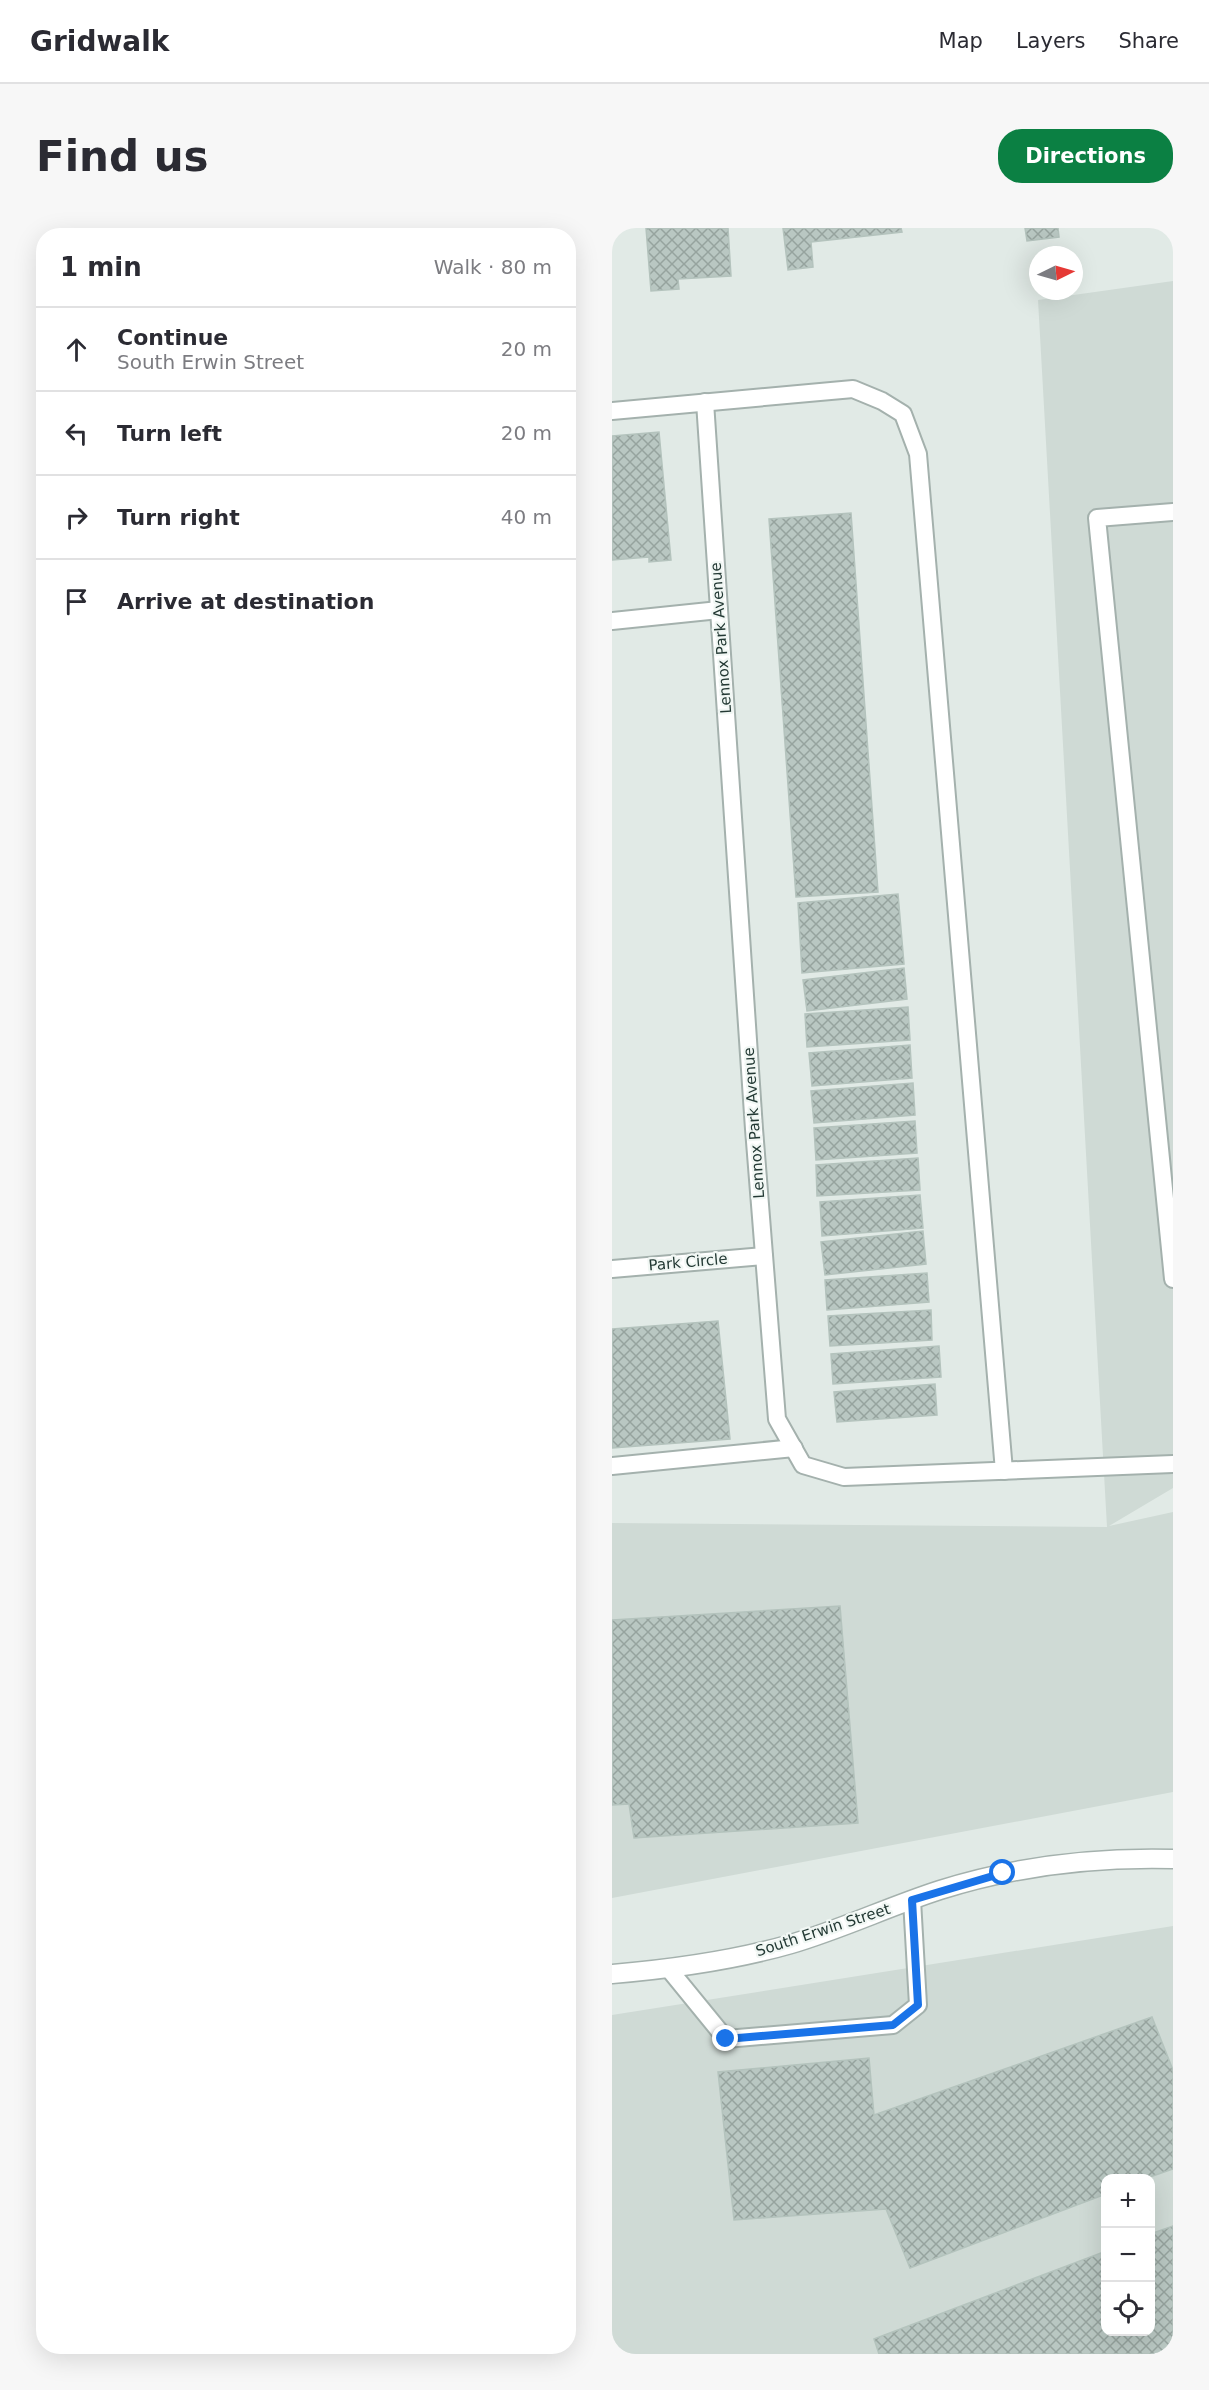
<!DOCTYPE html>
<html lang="en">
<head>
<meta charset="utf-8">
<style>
	:root { --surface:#fff; --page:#f7f7f7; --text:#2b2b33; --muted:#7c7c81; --line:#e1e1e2; --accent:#0b8043 }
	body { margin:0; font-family:"DejaVu Sans",sans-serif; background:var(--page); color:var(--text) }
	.controls { position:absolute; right:18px; bottom:18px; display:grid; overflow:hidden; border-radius:12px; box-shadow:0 6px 24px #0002 }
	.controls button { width:54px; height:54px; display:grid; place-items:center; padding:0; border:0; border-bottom:2px solid var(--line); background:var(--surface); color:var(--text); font:30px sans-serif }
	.compass { position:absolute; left:417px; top:18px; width:54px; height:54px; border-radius:50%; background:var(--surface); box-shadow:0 6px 24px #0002; rotate:85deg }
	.stop { position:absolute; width:18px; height:18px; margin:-14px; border:4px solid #1a73e8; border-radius:50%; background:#fff }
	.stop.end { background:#1a73e8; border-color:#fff; box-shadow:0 2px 6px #0008 }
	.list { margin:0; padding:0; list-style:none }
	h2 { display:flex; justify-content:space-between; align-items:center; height:78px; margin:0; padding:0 24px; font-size:26px }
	h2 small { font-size:20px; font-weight:400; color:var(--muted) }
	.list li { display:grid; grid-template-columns:39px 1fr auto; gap:18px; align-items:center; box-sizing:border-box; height:84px; padding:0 24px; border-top:2px solid var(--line) }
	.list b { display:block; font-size:22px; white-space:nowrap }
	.list p { margin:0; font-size:20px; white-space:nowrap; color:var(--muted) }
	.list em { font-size:20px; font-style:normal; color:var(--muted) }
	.icon { flex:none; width:33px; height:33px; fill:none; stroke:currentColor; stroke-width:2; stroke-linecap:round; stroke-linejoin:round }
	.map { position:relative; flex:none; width:561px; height:2126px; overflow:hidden; border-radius:24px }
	header { display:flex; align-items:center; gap:36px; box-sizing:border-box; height:84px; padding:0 30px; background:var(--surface); border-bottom:2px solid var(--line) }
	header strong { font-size:28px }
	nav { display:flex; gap:33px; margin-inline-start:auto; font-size:21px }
	.intro { display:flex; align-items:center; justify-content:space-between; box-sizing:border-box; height:144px; padding:0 36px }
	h1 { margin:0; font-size:42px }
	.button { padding:15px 27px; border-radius:24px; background:var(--accent); color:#fff; font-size:21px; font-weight:700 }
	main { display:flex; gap:36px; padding:0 36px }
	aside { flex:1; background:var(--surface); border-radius:24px; box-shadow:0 6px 24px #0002 }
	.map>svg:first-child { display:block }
	.built { fill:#cfdad5; fill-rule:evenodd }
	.building { fill:url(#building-cross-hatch); stroke:#b4c3bd; stroke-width:1.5 }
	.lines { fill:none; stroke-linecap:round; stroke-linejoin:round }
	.service-casing { stroke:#a4b1ad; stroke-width:20 }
	.tertiary-casing { stroke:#a4b1ad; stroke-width:21 }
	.service { stroke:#fff; stroke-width:16 }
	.tertiary { stroke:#fff; stroke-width:18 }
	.route { stroke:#1a73e8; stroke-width:8 }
	.labels { text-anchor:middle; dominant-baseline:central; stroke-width:4.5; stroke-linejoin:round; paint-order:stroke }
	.street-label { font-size:15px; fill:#233934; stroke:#f1f7f4 }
</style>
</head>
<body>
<header>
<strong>Gridwalk</strong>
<nav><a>Map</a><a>Layers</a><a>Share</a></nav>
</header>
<div class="intro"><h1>Find us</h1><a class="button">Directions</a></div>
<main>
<aside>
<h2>1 min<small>Walk · 80 m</small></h2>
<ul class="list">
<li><svg class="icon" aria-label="ahead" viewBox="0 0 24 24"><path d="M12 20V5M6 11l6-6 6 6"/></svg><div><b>Continue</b><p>South Erwin Street</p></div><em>20 m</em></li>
<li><svg class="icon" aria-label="left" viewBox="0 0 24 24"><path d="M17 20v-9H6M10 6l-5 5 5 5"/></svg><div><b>Turn left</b></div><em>20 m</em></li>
<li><svg class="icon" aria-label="right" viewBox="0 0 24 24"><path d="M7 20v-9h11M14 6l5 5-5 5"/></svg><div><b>Turn right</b></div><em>40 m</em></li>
<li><svg class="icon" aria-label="arrive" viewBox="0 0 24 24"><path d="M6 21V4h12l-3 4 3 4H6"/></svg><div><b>Arrive at destination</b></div></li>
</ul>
</aside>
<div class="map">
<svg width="561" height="2126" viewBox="0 0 561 2126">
	<defs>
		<pattern id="building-cross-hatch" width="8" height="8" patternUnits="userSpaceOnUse" patternTransform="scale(1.5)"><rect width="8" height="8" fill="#b9c7c2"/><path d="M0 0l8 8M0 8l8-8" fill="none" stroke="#96a39e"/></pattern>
	</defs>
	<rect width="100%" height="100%" fill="#e1eae6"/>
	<g class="built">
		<path d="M561,53V1260L497,1298L561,1284V1564L0,1670V1295L495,1299L426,72Z"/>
		<path d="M561,1698V2126H0V1787ZM494,1950H538V2104H494Z"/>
	</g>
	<g class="building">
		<path d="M34,0H116L119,48L66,51L67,61L39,63Z"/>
		<path d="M171,0H289L290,4L199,14L201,39L176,42Z"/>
		<path d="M413,0H446L447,9L415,13Z"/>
		<path d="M47,204L59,332L37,334V329L0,332V208Z"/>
		<path d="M239,285L266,664L184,669L157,291Z"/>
		<path d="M286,666L292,736L190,745L186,675Z"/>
		<path d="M292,740L295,771L195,783L191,752Z"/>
		<path d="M296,779L298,812L195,819L193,786Z"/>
		<path d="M298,817L300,850L200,858L197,825Z"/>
		<path d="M301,855L303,887L202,895L199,863Z"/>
		<path d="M303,893L305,925L204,932L202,900Z"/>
		<path d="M306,930L308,962L205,968L204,937Z"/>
		<path d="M308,967L311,1000L210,1008L208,974Z"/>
		<path d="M311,1003L314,1036L213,1047L209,1014Z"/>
		<path d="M315,1045L317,1074L215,1082L213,1052Z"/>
		<path d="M319,1082L320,1112L218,1118L216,1088Z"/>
		<path d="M106,1093L118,1211L0,1220V1101Z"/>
		<path d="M327,1118L329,1149L221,1156L219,1126Z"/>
		<path d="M323,1156L325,1187L225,1194L222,1164Z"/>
		<path d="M228,1378L246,1595L22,1610L17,1576L0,1577V1392Z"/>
		<path d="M540,1789L561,1842V1941L535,1950H494V1966L298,2040L274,1981L122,1992L106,1844L257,1830L262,1887Z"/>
		<path d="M561,1998V2126H267L262,2111L494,2023V2104H538V2006Z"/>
	</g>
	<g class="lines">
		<defs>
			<g id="service">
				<path d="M93,174L142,901L165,1191L191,1237L232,1249L561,1236"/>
				<path d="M0,183L241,161L270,173L291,186L306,226L392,1243"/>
				<path d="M561,284L485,290L561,1051"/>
				<path d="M0,393L107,382"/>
				<path d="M0,1041L152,1028"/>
				<path d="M0,1238L182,1220"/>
				<path d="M56,1740L114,1811L281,1797L306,1777L300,1672"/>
			</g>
			<path id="tertiary" d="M0,1746C60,1741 120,1733 179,1716C230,1701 278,1678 328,1662C404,1638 482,1629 561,1631"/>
		</defs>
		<use href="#service" class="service-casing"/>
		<use href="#tertiary" class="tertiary-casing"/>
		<use href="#service" class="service"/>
		<use href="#tertiary" class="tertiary"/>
	</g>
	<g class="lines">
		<path class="route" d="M114,1811L281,1797L306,1777L300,1672L391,1645"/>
	</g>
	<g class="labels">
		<g class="street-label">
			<text transform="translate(109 410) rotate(-94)">Lennox Park Avenue</text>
			<text transform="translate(142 895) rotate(-94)">Lennox Park Avenue</text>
			<text transform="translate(76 1034) rotate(-5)">Park Circle</text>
			<text transform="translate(211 1702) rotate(-18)">South Erwin Street</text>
		</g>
	</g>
</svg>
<div class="controls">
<button>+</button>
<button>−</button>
<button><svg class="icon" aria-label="locate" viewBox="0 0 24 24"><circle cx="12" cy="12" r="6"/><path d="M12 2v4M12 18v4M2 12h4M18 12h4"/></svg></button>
</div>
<svg class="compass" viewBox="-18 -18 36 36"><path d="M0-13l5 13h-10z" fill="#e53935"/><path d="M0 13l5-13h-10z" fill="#7c7c81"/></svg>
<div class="stop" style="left:391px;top:1645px"></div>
<div class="stop end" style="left:114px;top:1811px"></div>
</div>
</main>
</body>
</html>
